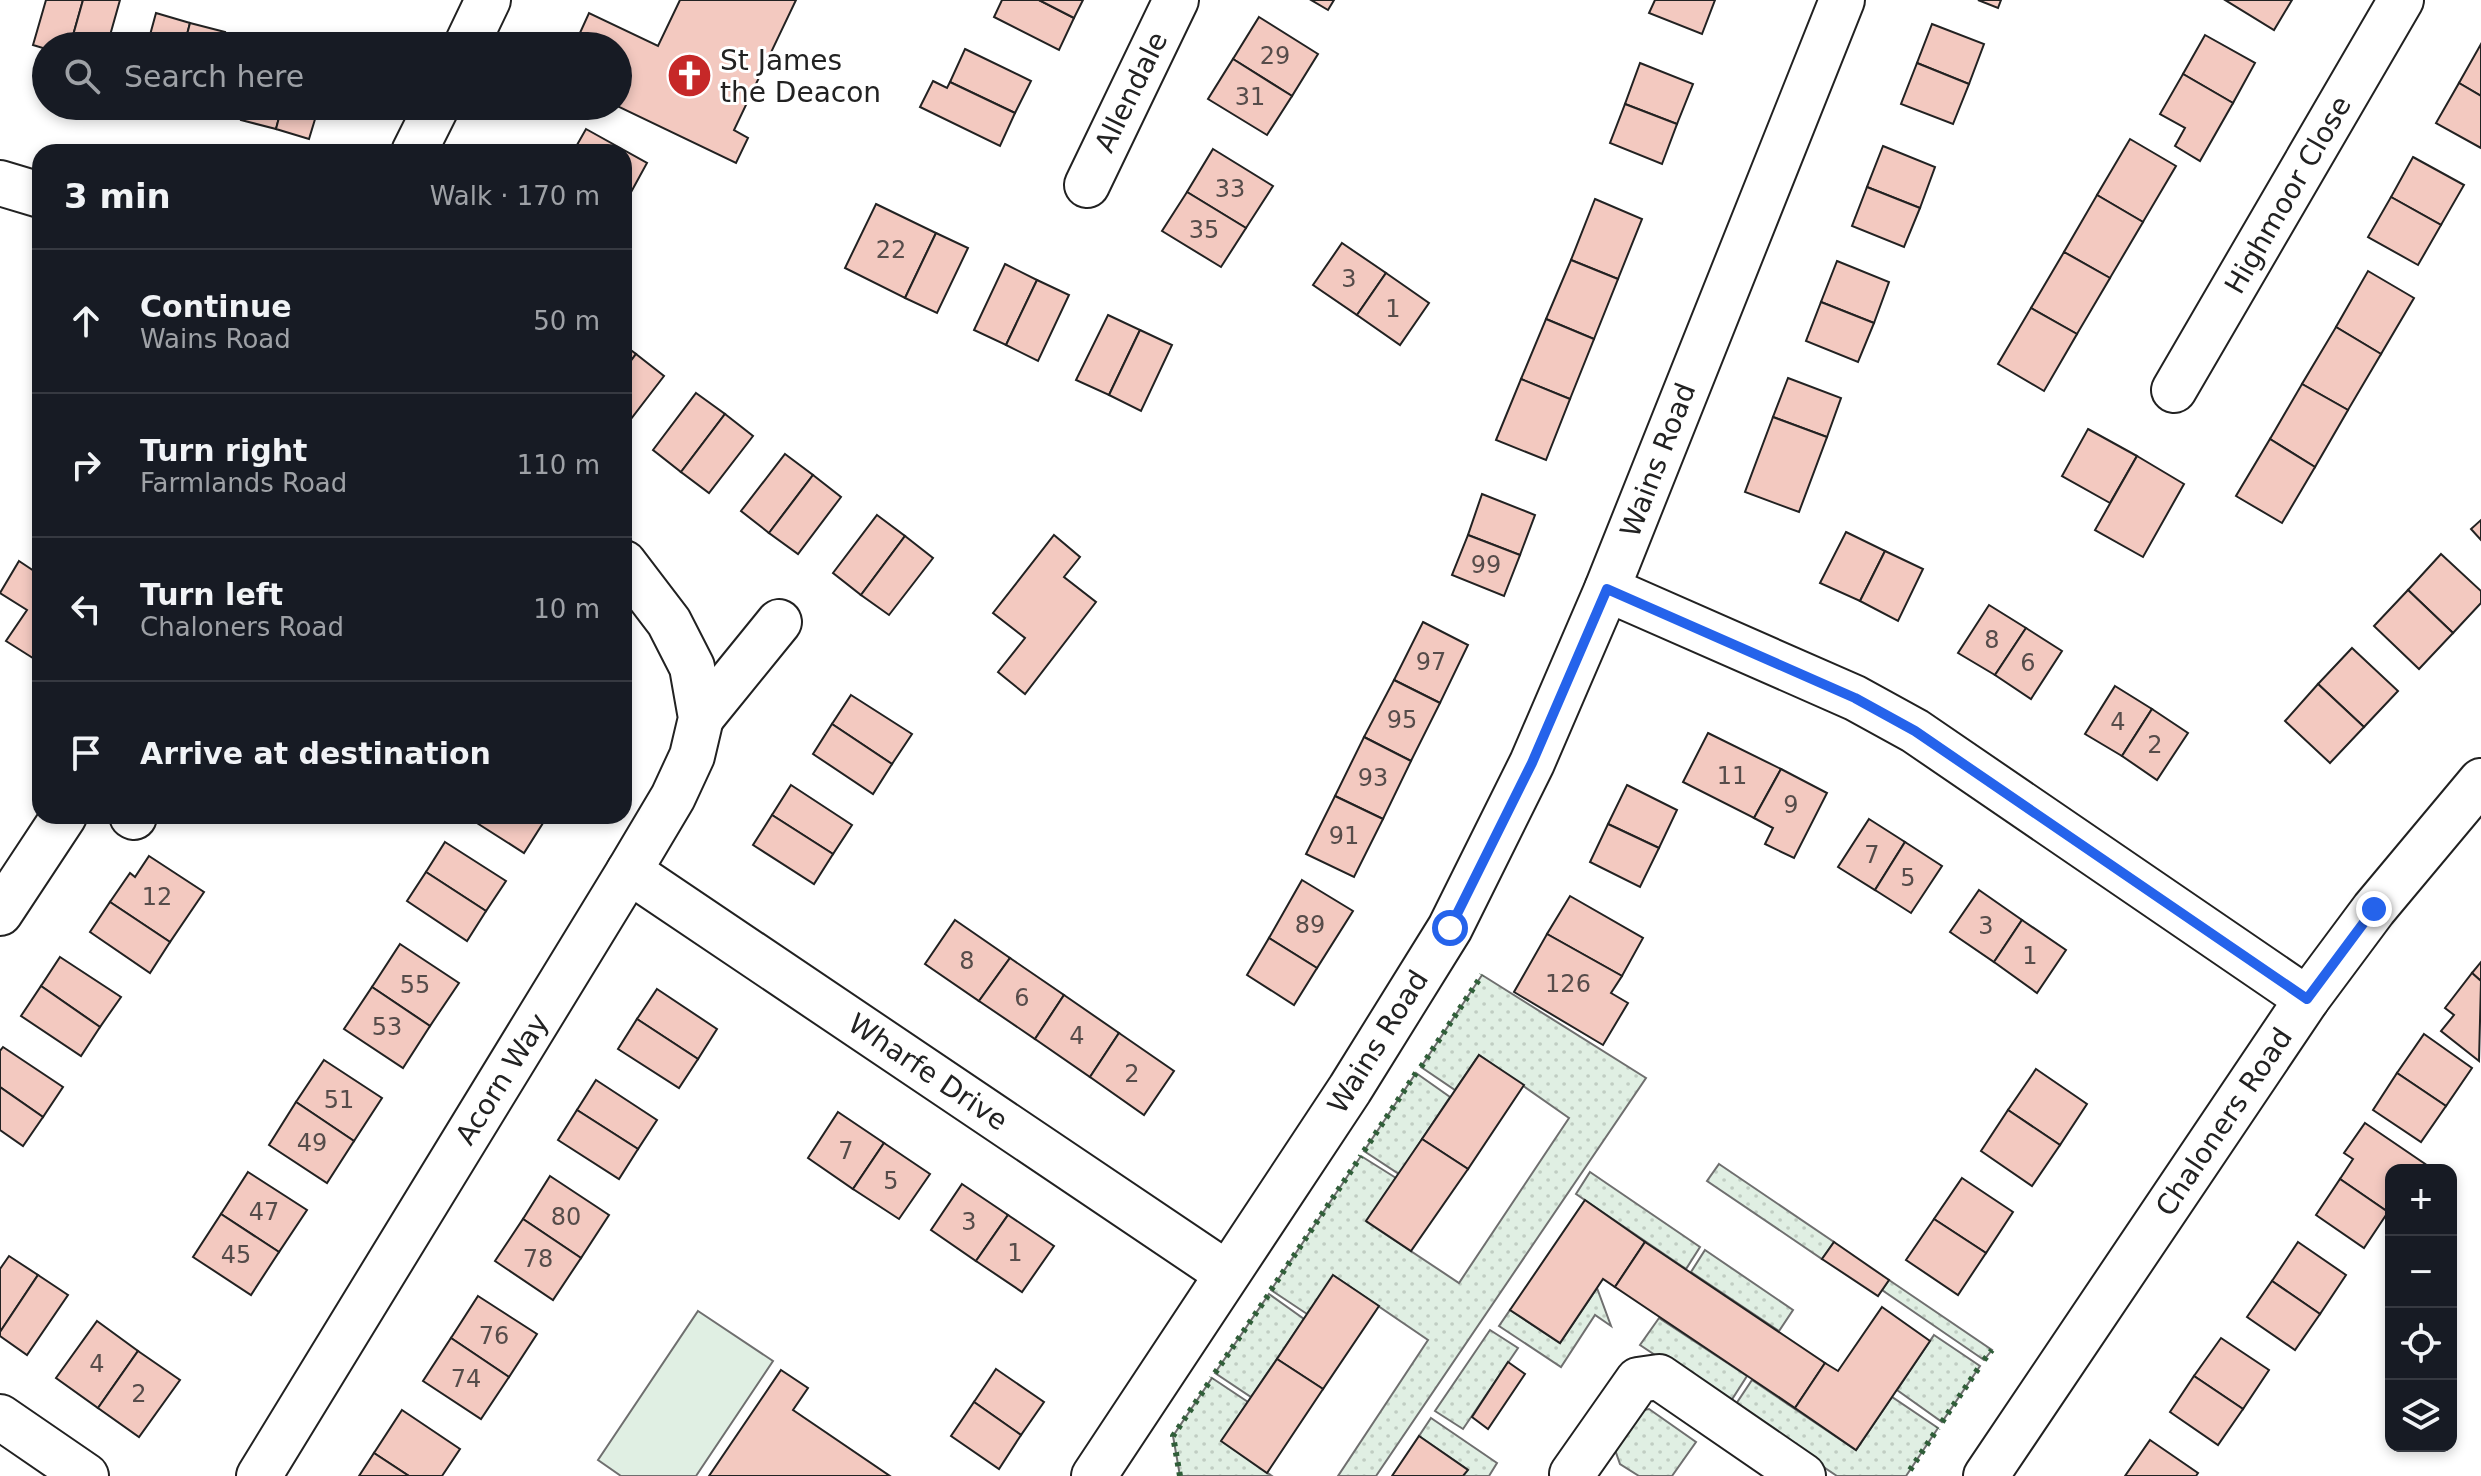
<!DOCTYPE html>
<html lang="en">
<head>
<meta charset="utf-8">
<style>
	:root { --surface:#171b24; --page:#242831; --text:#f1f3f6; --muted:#9ea1a6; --line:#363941 }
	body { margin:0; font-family:"DejaVu Sans",sans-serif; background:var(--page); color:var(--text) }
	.controls { position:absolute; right:24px; bottom:24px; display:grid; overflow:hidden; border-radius:16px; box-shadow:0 4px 12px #0003 }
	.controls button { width:72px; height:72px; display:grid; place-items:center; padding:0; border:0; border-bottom:2px solid var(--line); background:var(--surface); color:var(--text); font:40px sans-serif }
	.stop { position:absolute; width:24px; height:24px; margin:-18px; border:6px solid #2563eb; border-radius:50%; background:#fff }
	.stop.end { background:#2563eb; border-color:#fff; box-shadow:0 2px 8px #0008 }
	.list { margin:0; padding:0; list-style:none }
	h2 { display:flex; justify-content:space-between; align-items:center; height:104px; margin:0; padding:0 32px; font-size:34px }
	h2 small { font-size:26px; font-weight:400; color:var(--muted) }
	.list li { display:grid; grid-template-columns:52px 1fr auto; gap:24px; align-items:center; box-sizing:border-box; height:144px; padding:0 32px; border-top:2px solid var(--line) }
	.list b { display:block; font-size:30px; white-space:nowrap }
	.list p { margin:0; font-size:26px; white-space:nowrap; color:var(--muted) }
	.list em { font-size:26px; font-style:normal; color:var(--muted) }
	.icon { flex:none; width:44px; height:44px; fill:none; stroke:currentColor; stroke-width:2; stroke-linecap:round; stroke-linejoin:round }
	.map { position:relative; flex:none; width:2481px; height:1476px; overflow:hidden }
	.search { position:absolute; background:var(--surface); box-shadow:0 4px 12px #0003; left:32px; top:32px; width:600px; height:88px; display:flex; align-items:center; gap:20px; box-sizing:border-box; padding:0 28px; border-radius:44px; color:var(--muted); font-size:30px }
	.panel { position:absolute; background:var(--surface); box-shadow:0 4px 12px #0003; left:32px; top:144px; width:600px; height:680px; border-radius:24px }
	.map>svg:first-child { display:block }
	.green { fill:url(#green-dots); stroke:#6f6f6f; stroke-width:2 }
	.pitch { fill:#e0efe3; stroke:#6f6f6f; stroke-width:2 }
	.building { fill:#f3c9c0; stroke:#222; stroke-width:2 }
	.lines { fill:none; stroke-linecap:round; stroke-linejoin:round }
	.street-casing { stroke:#222; stroke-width:48 }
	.street { stroke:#fff; stroke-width:44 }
	.hedge { stroke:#2f5e38; stroke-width:6; stroke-dasharray:4 6; stroke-linecap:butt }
	.route { stroke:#2563eb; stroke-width:10 }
	.labels { text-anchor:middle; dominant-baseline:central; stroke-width:6; stroke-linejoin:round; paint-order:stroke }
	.number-label { font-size:24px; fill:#564c4a }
	.poi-label { font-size:28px; fill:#222; stroke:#fff; text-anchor:start }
	.street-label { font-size:28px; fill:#222; stroke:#fff }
</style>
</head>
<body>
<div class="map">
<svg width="2481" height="1476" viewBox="0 0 2481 1476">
	<defs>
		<pattern id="green-dots" width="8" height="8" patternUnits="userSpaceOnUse" patternTransform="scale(2)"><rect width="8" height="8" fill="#e0efe3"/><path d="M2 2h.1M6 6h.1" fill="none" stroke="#c0cdc2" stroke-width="1.8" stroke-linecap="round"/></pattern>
	</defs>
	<rect width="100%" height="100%" fill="#fff"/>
	<g class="green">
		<path d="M1482,975L1646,1078L1376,1476H1338L1428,1340L1334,1276L1307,1314L1271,1290L1361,1156L1396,1178L1367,1222L1459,1283L1569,1118L1479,1055L1455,1090L1421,1067Z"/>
		<path d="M1416,1073L1450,1097L1399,1174L1364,1151Z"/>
		<path d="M1719,1164L1834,1242L1822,1259L1707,1181Z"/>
		<path d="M1590,1172L1700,1247L1686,1269L1576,1194Z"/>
		<path d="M1705,1250L1793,1310L1779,1331L1691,1272Z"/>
		<path d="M1889,1280L1992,1350L1984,1360L1882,1290Z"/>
		<path d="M1597,1288L1611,1326L1595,1315L1561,1367L1499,1326L1510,1310L1560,1343Z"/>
		<path d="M1269,1294L1304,1319L1251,1397L1215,1373Z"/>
		<path d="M1659,1318L1747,1376L1729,1404L1640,1345Z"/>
		<path d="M1490,1330L1518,1348L1463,1429L1435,1411Z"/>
		<path d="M1934,1335L1980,1366L1942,1422L1897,1390Z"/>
		<path d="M1212,1378L1248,1402L1222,1441L1272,1476H1180L1173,1436Z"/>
		<path d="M1752,1380L1856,1450L1892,1397L1938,1428L1906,1476H1837L1734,1407Z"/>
		<path d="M1649,1409L1696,1442L1672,1476H1639L1620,1464L1613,1444L1634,1412Z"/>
		<path d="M1431,1418L1497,1463L1489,1476H1463L1467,1469L1419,1436Z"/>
	</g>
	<path class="pitch" d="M698,1311L773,1361L696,1476H621L598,1460Z"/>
	<g class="building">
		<path d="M46,0H83L70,46H46V49L33,45Z"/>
		<path d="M83,0H120L107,46H70Z"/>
		<path d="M680,0H796L734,130L748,138L736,163L617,106L618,46H574L589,13L658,46Z"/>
		<path d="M1002,0H1039L1074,18L1059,50L994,17Z"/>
		<path d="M1039,0H1083L1074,18Z"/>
		<path d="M1311,0H1334L1328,10Z"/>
		<path d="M1655,0H1715L1702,34L1649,13Z"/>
		<path d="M1978,0H2001L1998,8Z"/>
		<path d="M2225,0H2292L2274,30Z"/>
		<path d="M156,13L190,23L184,46H147Z"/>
		<path d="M1259,17L1318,54L1292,96L1233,59Z"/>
		<path d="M190,23L225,32L221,46H184Z"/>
		<path d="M1932,24L1984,44L1969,84L1917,63Z"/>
		<path d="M2205,35L2255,63L2233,103L2183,74Z"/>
		<path d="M2481,44V96L2459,83Z"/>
		<path d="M965,49L1031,81L1015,113L950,82Z"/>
		<path d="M1233,59L1292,96L1267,135L1208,99Z"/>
		<path d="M1640,63L1693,84L1677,124L1625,104Z"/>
		<path d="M1917,63L1969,84L1953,124L1901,104Z"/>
		<path d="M2183,74L2233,103L2200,161L2175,146L2185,128L2160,114Z"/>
		<path d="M933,81L947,88L950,82L1015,113L1000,146L920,107Z"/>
		<path d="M2459,83L2481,96V148L2436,123Z"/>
		<path d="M1625,104L1677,124L1662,164L1610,143Z"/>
		<path d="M245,106H282L276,129L241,120Z"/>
		<path d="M282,106H319L309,139L276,129Z"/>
		<path d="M586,129L647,163L624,205V152H573Z"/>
		<path d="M2130,139L2176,166L2143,222L2097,195Z"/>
		<path d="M1883,146L1935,167L1920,208L1867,187Z"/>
		<path d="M1213,149L1273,186L1246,228L1187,192Z"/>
		<path d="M2413,157L2464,185L2441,225L2391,197Z"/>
		<path d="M1867,187L1920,208L1904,247L1852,226Z"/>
		<path d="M1187,192L1246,228L1221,267L1162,231Z"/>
		<path d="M2097,195L2143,222L2110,278L2064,252Z"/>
		<path d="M2391,197L2441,225L2418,265L2368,237Z"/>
		<path d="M1595,199L1642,219L1618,279L1571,260Z"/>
		<path d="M876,204L936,233L905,298L845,268Z"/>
		<path d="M936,233L968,248L937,313L905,298Z"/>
		<path d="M1342,243L1386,273L1357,315L1313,285Z"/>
		<path d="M2064,252L2110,278L2077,334L2031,308Z"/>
		<path d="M1571,260L1618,279L1594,339L1546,319Z"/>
		<path d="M1837,261L1889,282L1874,323L1821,302Z"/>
		<path d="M1005,264L1037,280L1006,345L974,330Z"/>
		<path d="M2368,271L2414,298L2381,354L2336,327Z"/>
		<path d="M1386,273L1429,303L1400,345L1357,315Z"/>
		<path d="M1037,280L1069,295L1038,361L1006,345Z"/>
		<path d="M1821,302L1874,323L1858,362L1806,341Z"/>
		<path d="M2031,308L2077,334L2044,391L1998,364Z"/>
		<path d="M1108,315L1140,330L1109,395L1076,380Z"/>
		<path d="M1546,319L1594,339L1570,399L1521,379Z"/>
		<path d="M2336,327L2381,354L2348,410L2302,384Z"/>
		<path d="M1140,330L1172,345L1141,411L1109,395Z"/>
		<path d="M624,345L636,354L624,370Z"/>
		<path d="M636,354L664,376L624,428V370Z"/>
		<path d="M1788,378L1841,398L1827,437L1773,417Z"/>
		<path d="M1521,379L1570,399L1546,460L1496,440Z"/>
		<path d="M2302,384L2348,410L2315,467L2270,439Z"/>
		<path d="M696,393L725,414L681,472L653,450Z"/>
		<path d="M725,414L753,436L709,493L681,472Z"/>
		<path d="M1773,417L1827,437L1799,512L1745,492Z"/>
		<path d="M2088,429L2137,456L2110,503L2062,476Z"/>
		<path d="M2270,439L2315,467L2282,523L2236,496Z"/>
		<path d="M785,454L813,475L769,533L741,511Z"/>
		<path d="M2137,456L2184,484L2143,557L2095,530Z"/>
		<path d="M813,475L841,497L798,554L769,533Z"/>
		<path d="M1482,494L1535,515L1520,555L1468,535Z"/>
		<path d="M877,515L905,536L861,595L833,573Z"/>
		<path d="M2481,520V540L2471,529Z"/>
		<path d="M1846,532L1885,551L1860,601L1820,583Z"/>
		<path d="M1054,535L1080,557L1064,577L1096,602L1025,694L998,672L1025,638L993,613Z"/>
		<path d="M1468,535L1520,555L1504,596L1452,575Z"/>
		<path d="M905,536L933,558L889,615L861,595Z"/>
		<path d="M1885,551L1923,569L1898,621L1860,601Z"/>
		<path d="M2441,554L2481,591V603L2453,633L2408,590Z"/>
		<path d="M19,561L40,575V655L36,660L6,641L27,610L0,593Z"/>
		<path d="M2408,590L2453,633L2419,669L2374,626Z"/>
		<path d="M1989,605L2026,628L1995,675L1958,653Z"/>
		<path d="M1423,622L1468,645L1440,703L1394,680Z"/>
		<path d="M2026,628L2062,651L2031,699L1995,675Z"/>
		<path d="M2352,648L2398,691L2364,727L2318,684Z"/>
		<path d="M1394,680L1440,703L1411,761L1364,737Z"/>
		<path d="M2318,684L2364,727L2330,763L2285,721Z"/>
		<path d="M2115,686L2152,709L2122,756L2085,734Z"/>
		<path d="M851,695L912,734L892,764L832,724Z"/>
		<path d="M2152,709L2188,733L2157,780L2122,756Z"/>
		<path d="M832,724L892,764L873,794L813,754Z"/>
		<path d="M1708,733L1781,769L1754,818L1683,782Z"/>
		<path d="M1364,737L1411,761L1383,819L1335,796Z"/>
		<path d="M1781,769L1827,793L1794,858L1765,844L1773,828L1754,818Z"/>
		<path d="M791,785L852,825L833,854L772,815Z"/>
		<path d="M1627,785L1677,810L1659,848L1608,824Z"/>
		<path d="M1335,796L1383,819L1354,877L1306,854Z"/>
		<path d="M772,815L833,854L814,884L753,845Z"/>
		<path d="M466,816H532L543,823L524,853Z"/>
		<path d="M1869,819L1905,842L1875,890L1838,867Z"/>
		<path d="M1608,824L1659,848L1640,887L1590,862Z"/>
		<path d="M445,842L506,881L486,911L426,872Z"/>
		<path d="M1905,842L1942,866L1911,913L1875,890Z"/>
		<path d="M149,856L204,892L170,942L110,902L130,873L135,877Z"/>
		<path d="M426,872L486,911L467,941L407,901Z"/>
		<path d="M1302,880L1353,911L1317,968L1269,938Z"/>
		<path d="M1979,890L2022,920L1994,962L1950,932Z"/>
		<path d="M1570,896L1643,938L1622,976L1547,934Z"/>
		<path d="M110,902L170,942L150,973L90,932Z"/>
		<path d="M955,920L1010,958L979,1001L925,964Z"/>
		<path d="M2022,920L2066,950L2037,993L1994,962Z"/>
		<path d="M1547,934L1622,976L1611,993L1628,1003L1603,1045L1514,992Z"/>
		<path d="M1269,938L1317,968L1294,1005L1247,975Z"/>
		<path d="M400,944L459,983L430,1026L372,987Z"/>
		<path d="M60,957L121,997L100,1027L41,986Z"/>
		<path d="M1010,958L1064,995L1035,1039L979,1001Z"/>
		<path d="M2481,962V981L2472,973Z"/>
		<path d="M2472,973L2481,981L2479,1061L2441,1031L2454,1015L2445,1008Z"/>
		<path d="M41,986L100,1027L81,1056L21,1016Z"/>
		<path d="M372,987L430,1026L403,1068L344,1029Z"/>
		<path d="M657,989L717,1029L698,1059L637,1019Z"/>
		<path d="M1064,995L1119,1033L1090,1077L1035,1039Z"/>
		<path d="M637,1019L698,1059L679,1088L618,1049Z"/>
		<path d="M1119,1033L1174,1071L1144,1115L1090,1077Z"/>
		<path d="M2424,1034L2472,1068L2446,1106L2397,1073Z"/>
		<path d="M3,1047L63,1087L43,1117L0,1087V1051Z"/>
		<path d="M1479,1055L1524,1085L1468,1169L1422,1139Z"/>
		<path d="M324,1060L382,1098L354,1141L296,1102Z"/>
		<path d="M2036,1069L2087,1104L2060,1145L2008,1110Z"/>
		<path d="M2397,1073L2446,1106L2421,1142L2373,1110Z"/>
		<path d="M596,1080L657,1120L638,1149L577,1110Z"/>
		<path d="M0,1087L43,1117L23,1146L0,1130Z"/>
		<path d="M296,1102L354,1141L327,1183L269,1145Z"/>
		<path d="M577,1110L638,1149L619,1179L558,1140Z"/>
		<path d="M2008,1110L2060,1145L2032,1186L1981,1151Z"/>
		<path d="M838,1112L884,1143L853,1189L808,1158Z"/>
		<path d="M2365,1123L2434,1170H2391V1214L2340,1179L2353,1159L2344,1153Z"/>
		<path d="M1422,1139L1468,1169L1411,1251L1366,1221Z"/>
		<path d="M884,1143L930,1174L899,1219L853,1189Z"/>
		<path d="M248,1172L307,1210L279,1252L221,1214Z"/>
		<path d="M550,1176L609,1215L581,1258L523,1219Z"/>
		<path d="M1962,1178L2013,1212L1986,1253L1934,1219Z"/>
		<path d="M2340,1179L2388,1212L2364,1248L2316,1215Z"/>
		<path d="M962,1184L1008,1215L976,1261L931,1230Z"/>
		<path d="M1585,1200L1645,1242L1615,1287L1603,1279L1560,1343L1510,1310Z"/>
		<path d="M221,1214L279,1252L251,1295L193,1257Z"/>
		<path d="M1008,1215L1054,1246L1022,1292L976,1261Z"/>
		<path d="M523,1219L581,1258L553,1300L495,1261Z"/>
		<path d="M1934,1219L1986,1253L1958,1295L1906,1260Z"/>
		<path d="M1645,1242L1825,1363L1795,1408L1615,1287Z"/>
		<path d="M1834,1242L1889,1280L1878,1296L1822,1259Z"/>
		<path d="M2298,1242L2346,1275L2320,1314L2272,1281Z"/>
		<path d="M9,1256L38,1275L0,1332V1269Z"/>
		<path d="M38,1275L68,1295L27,1355L0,1336V1332Z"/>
		<path d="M1333,1275L1379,1306L1323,1389L1277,1359Z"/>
		<path d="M2272,1281L2320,1314L2295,1350L2247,1317Z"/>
		<path d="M478,1296L537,1334L509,1377L451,1338Z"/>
		<path d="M1882,1307L1930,1341L1856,1450L1795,1408L1825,1363L1838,1371Z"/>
		<path d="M97,1321L138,1351L98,1408L56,1378Z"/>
		<path d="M451,1338L509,1377L481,1419L423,1381Z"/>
		<path d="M2221,1338L2269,1370L2243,1409L2194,1376Z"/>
		<path d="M138,1351L180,1380L139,1437L98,1408Z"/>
		<path d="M1277,1359L1323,1389L1267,1473L1221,1441Z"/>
		<path d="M1508,1362L1525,1374L1488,1429L1472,1417Z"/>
		<path d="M996,1369L1044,1402L1021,1435L974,1402Z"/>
		<path d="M781,1370L808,1388L793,1410L890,1476H709Z"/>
		<path d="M2194,1376L2243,1409L2218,1445L2170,1412Z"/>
		<path d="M974,1402L1021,1435L999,1469L951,1436Z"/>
		<path d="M402,1410L460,1449L442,1476H409L374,1453Z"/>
		<path d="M1419,1436L1468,1470L1463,1476H1392Z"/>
		<path d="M2150,1440L2198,1473L2196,1476H2125Z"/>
		<path d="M374,1453L409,1476H359Z"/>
	</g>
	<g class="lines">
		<defs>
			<g id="street">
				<path d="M466,46L488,0"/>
				<path d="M414,152L437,106"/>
				<path d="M0,183L40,195"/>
				<path d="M1087,185L1176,0"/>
				<path d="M2174,390L2401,0"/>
				<path d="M1607,589L1855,698L1915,731L2307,999"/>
				<path d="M701,718L779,622"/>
				<path d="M132,816L134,817"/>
				<path d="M629,871L1226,1273"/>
				<path d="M0,913L64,816"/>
				<path d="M0,1417L86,1476"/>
				<path d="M1572,1474L1638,1380L1659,1377L1803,1476"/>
				<path d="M259,1476L629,871L673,797L692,756L701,718L692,667L669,622L624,563"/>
				<path d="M1094,1476L1350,1089L1450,928L1532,763L1607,589L1842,0"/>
				<path d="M1986,1476L2307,999L2374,909L2481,781"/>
			</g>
		</defs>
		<use href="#street" class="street-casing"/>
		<use href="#street" class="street"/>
		<g class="hedge">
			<path d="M1421,1067L1482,975"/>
			<path d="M1364,1151L1416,1073"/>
			<path d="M1271,1290L1361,1156"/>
			<path d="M1984,1360L1992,1350"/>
			<path d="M1215,1373L1269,1294"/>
			<path d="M1942,1422L1980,1366"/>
			<path d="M1910,1470L1938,1428"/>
			<path d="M1180,1476L1173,1436L1212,1378"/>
		</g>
	</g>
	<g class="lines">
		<path class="route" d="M1450,928L1532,763L1607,589L1855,698L1915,731L2307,999L2374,909"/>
	</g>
	<defs>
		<symbol id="church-disc" viewBox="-11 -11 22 22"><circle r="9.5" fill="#c62828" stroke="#fff"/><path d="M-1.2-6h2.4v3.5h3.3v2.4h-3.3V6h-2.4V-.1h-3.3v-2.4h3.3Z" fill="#fff"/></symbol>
	</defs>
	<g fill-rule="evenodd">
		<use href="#church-disc" x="664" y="50" width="51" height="51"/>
	</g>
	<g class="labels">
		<g class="number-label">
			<text x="1275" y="56">29</text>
			<text x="1250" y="97">31</text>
			<text x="1230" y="189">33</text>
			<text x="1204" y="230">35</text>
			<text x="891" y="250">22</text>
			<text x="1349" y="279">3</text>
			<text x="1393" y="309">1</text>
			<text x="1486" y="565">99</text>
			<text x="1992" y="640">8</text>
			<text x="1431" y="662">97</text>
			<text x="2028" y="663">6</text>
			<text x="1402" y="720">95</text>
			<text x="2118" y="722">4</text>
			<text x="2155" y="745">2</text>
			<text x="1732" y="776">11</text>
			<text x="1373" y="778">93</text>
			<text x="1791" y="805">9</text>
			<text x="1344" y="836">91</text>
			<text x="1872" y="855">7</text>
			<text x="1908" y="878">5</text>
			<text x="157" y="897">12</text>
			<text x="1310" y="925">89</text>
			<text x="1986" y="926">3</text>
			<text x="2030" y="956">1</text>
			<text x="967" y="961">8</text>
			<text x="1568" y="984">126</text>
			<text x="415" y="985">55</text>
			<text x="1022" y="998">6</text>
			<text x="387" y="1027">53</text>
			<text x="1077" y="1036">4</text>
			<text x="1132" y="1074">2</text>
			<text x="339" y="1100">51</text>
			<text x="312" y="1143">49</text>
			<text x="846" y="1151">7</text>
			<text x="891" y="1181">5</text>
			<text x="264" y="1212">47</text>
			<text x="566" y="1217">80</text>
			<text x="969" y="1222">3</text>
			<text x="1015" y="1253">1</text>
			<text x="236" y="1255">45</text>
			<text x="538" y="1259">78</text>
			<text x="494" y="1336">76</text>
			<text x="97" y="1364">4</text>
			<text x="466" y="1379">74</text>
			<text x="139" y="1394">2</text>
		</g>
		<g class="poi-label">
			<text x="720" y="60">St James<tspan x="720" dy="32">the Deacon</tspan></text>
		</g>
		<g class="street-label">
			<text transform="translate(1131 92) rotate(-64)">Allendale</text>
			<text transform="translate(2288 195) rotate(-60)">Highmoor Close</text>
			<text transform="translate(1658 460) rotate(-69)">Wains Road</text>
			<text transform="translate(1378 1042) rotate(-58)">Wains Road</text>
			<text transform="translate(928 1072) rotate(34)">Wharfe Drive</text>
			<text transform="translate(502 1079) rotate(-58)">Acorn Way</text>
			<text transform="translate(2224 1122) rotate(-56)">Chaloners Road</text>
		</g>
	</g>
</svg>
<div class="controls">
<button>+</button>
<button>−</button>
<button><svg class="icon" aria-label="locate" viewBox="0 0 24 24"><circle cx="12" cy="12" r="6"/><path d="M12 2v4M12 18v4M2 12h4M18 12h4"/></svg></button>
<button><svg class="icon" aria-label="layers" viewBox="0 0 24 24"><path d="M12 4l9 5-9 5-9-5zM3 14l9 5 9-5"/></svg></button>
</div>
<div class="stop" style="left:1450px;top:928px"></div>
<div class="stop end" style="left:2374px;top:909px"></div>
<div class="search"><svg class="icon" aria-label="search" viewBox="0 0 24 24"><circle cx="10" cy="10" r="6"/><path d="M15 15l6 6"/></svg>Search here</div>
<section class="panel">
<h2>3 min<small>Walk · 170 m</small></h2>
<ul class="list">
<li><svg class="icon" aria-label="ahead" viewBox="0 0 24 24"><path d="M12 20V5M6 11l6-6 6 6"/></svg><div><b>Continue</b><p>Wains Road</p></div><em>50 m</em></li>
<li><svg class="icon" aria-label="right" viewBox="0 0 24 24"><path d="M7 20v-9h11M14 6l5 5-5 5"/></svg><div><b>Turn right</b><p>Farmlands Road</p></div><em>110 m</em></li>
<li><svg class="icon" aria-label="left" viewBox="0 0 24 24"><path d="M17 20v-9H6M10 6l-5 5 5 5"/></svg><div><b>Turn left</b><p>Chaloners Road</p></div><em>10 m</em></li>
<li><svg class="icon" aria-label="arrive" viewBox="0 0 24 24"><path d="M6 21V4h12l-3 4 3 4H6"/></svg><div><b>Arrive at destination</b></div></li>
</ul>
</section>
</div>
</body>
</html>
